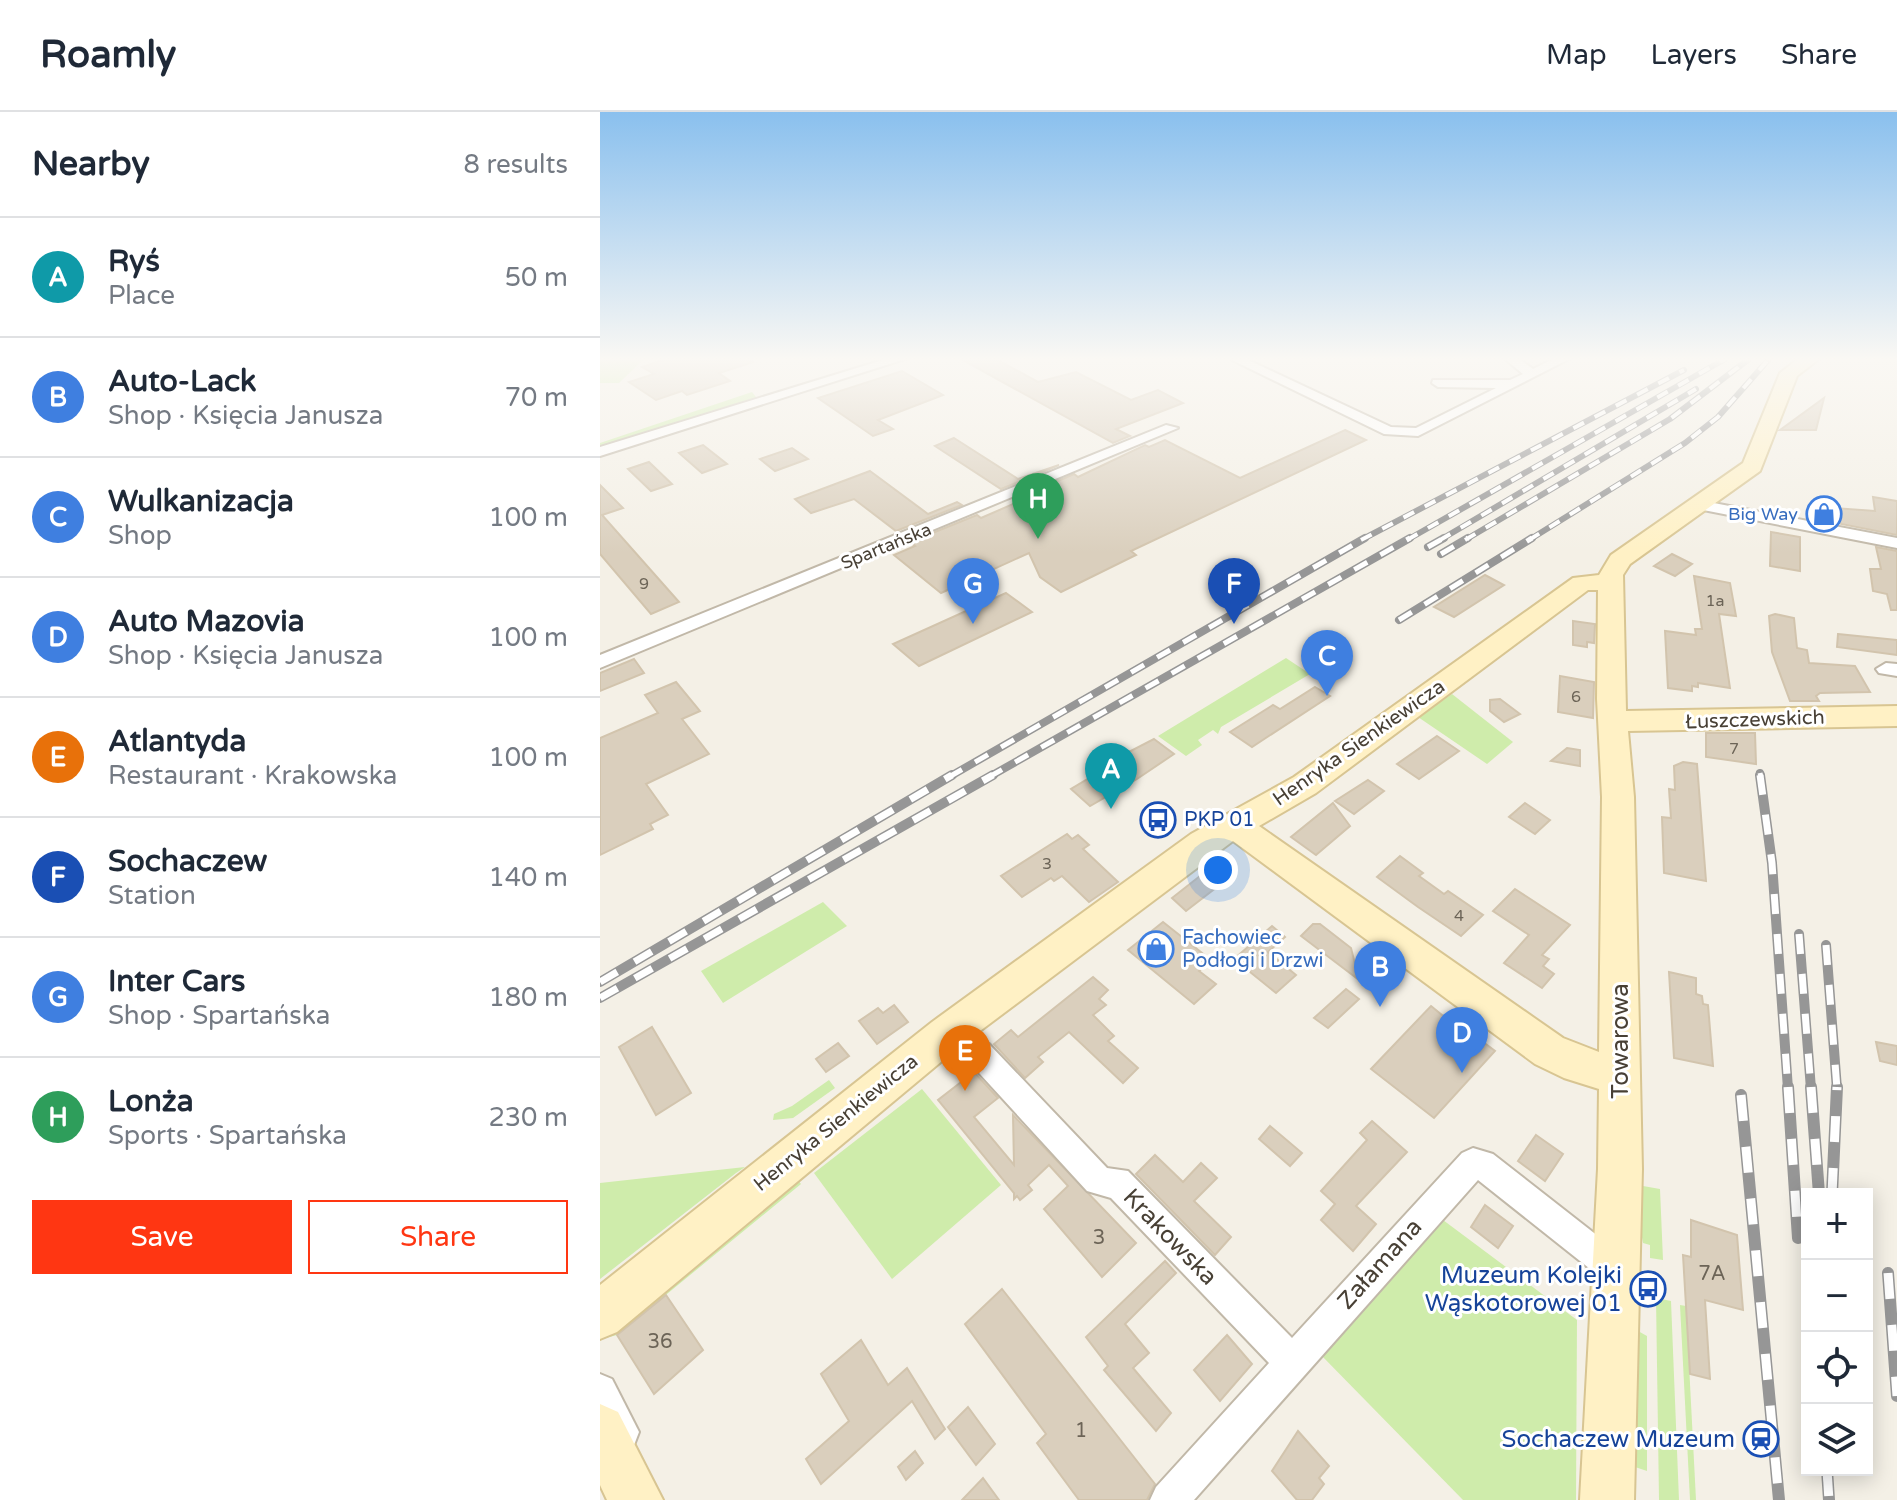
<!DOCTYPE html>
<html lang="en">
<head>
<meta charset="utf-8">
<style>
	:root { --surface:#fff; --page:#f2f2f3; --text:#1f2937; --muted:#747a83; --line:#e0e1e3; --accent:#ff3612 }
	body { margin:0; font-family:"Varela Round",sans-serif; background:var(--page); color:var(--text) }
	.controls { position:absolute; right:24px; bottom:24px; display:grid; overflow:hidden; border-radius:0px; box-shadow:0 4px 20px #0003 }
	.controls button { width:72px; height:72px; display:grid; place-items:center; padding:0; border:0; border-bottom:2px solid var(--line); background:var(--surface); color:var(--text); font:40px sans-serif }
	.you { position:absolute; left:618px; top:758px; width:28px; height:28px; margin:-20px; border:6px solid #fff; border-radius:50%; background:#1a73e8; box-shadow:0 0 0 12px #1a73e833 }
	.badge { display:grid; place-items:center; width:52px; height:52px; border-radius:50%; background:var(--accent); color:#fff; font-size:26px; font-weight:700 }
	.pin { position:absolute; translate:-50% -66px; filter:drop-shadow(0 2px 4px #0008) }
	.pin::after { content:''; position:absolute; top:42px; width:28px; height:24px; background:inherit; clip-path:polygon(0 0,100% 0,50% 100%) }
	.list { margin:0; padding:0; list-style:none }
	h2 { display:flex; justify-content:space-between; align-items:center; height:104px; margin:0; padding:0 32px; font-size:34px }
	h2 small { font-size:26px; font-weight:400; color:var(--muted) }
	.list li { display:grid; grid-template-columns:52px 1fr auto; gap:24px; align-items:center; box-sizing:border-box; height:120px; padding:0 32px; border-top:2px solid var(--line) }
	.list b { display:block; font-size:30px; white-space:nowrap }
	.list p { margin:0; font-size:26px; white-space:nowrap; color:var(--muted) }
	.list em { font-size:26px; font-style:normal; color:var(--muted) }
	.actions { display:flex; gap:16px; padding:24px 32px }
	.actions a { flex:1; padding:18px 0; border:2px solid var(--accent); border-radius:0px; text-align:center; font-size:28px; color:var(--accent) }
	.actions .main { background:var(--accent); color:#fff }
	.icon { flex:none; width:44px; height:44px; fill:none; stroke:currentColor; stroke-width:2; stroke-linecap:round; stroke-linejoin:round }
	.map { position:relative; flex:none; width:1297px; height:1388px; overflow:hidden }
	header { display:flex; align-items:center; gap:48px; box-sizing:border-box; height:112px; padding:0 40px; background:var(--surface); border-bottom:2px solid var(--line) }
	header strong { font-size:38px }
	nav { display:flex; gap:44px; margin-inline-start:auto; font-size:28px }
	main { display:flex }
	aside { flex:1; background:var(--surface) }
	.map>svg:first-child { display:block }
	.green { fill:#cfecab }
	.building { fill:#dacfbd; stroke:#d2c4ad; stroke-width:2 }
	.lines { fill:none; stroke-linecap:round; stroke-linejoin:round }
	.street-casing { stroke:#c1b8a8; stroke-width:4 }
	.secondary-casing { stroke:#d8c592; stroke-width:4 }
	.street { fill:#fff; fill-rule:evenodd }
	.secondary { fill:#fff1c5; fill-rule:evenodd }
	.rail-far3-casing { stroke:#969696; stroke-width:6 }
	.rail-far2-casing { stroke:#969696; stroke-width:8 }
	.rail-far1-casing { stroke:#969696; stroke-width:10 }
	.rail-casing { stroke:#969696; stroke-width:12 }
	.rail-far3 { stroke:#fff; stroke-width:4; stroke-dasharray:12; stroke-linecap:butt }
	.rail-far2 { stroke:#fff; stroke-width:5; stroke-dasharray:15; stroke-linecap:butt }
	.rail-far1 { stroke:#fff; stroke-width:7; stroke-dasharray:20; stroke-linecap:butt }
	.rail { stroke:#fff; stroke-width:9; stroke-dasharray:26; stroke-linecap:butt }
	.labels { text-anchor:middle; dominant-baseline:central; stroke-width:6; stroke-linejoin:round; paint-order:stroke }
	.number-label { font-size:16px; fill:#6c6457 }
	.far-shop-label { font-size:18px; fill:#366cbe; stroke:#fff; text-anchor:end }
	.far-street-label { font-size:18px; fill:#484035; stroke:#fff }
	.street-label { font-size:20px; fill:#484035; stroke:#fff }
	.transit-label { font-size:20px; fill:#164399; stroke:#fff; text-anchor:start }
	.shop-label { font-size:20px; fill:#366cbe; stroke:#fff; text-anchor:start }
	.near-number-label { font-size:20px; fill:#6c6457 }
	.near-street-label { font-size:24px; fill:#484035; stroke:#fff }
	.near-transit-label { font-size:24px; fill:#164399; stroke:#fff; text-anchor:end }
</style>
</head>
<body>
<header>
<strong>Roamly</strong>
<nav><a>Map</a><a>Layers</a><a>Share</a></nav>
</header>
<main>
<aside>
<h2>Nearby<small>8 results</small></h2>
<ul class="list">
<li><span class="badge" style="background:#0f9aa8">A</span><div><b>Ryś</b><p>Place</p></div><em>50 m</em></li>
<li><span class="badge" style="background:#3f7fe0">B</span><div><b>Auto-Lack</b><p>Shop · Księcia Janusza</p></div><em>70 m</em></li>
<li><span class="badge" style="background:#3f7fe0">C</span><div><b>Wulkanizacja</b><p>Shop</p></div><em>100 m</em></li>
<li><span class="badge" style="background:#3f7fe0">D</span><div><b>Auto Mazovia</b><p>Shop · Księcia Janusza</p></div><em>100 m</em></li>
<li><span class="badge" style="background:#e8710a">E</span><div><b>Atlantyda</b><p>Restaurant · Krakowska</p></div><em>100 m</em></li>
<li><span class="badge" style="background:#1a4fb4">F</span><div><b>Sochaczew</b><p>Station</p></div><em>140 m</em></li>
<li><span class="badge" style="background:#3f7fe0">G</span><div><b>Inter Cars</b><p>Shop · Spartańska</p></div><em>180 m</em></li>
<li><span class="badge" style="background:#2e9e5b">H</span><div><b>Lonża</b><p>Sports · Spartańska</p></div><em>230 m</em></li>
</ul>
<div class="actions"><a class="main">Save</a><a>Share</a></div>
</aside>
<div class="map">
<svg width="1297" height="1388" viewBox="0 0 1297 1388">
	<rect width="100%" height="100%" fill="#f4f0e6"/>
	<g class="green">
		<path d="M0,247H44L19,271H0Z"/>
		<path d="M152,280L156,285L152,290L0,337V331Z"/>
		<path d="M686,546L710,562L621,615L618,622L613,618L598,628L602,633L586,644L558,624Z"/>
		<path d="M852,582L913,630L887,652L818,605Z"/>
		<path d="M223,790L247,814L123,891L101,859Z"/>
		<path d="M229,968L235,976L193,1006L173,1008L174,1002L192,994Z"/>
		<path d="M322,977L401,1073L292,1167L214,1061Z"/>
		<path d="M145,1055L136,1061L0,1167V1071Z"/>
		<path d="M197,1067L201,1072L17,1223L2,1227L111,1138L137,1122L143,1111Z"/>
		<path d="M1043,1074L1060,1077L1063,1148L1050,1146V1133L1043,1131L1034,1081Z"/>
		<path d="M839,1105L977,1208L976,1388H863L720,1242Z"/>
		<path d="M1056,1186L1071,1189L1079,1388H1059Z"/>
		<path d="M1080,1193L1086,1194L1096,1388H1090Z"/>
		<path d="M1038,1219L1047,1224V1359L1029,1353L1028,1302Z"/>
	</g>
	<g class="building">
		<path d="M66,247H152L153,250L119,261L130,269L87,283L82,279L56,288L29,270L54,262L42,255Z"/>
		<path d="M361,247H396L438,270L476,260L531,288L558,278L583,291L516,317L530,324L513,331Z"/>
		<path d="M302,259L343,283L278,308L293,317L273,324L218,286Z"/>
		<path d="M1224,286L1216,318H1180Z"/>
		<path d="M745,318L766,328L531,439L536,443L461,480L440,465L429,441L341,481L294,443L315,434L310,430L377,403L381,406L420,389L416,387L474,362L478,365L545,333L549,335L565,328L640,366Z"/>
		<path d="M354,326L418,367L459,353L401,377L335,334Z"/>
		<path d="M103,333L127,352L102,361L79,341Z"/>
		<path d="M192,336L208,347L175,359L160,347Z"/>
		<path d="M49,350L72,372L51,379L28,357Z"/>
		<path d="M270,359L328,402L357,390L362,393L296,419L254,387L211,401L195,387Z"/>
		<path d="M0,373L23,396L2,403L79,490L51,502L0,442Z"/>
		<path d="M1273,385L1297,389V423L1241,412L1235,396L1275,399Z"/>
		<path d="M1171,420L1200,425V459L1170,454Z"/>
		<path d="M1276,435L1297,439V498H1291L1287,482L1273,479L1270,457H1281Z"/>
		<path d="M1072,442L1092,452L1075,464L1054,454Z"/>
		<path d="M885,463L904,473L854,505L834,495Z"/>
		<path d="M1094,464L1130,471L1136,504L1119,502L1130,576L1098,571V575L1092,574V579L1068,576L1065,519L1096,523L1095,517H1102Z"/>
		<path d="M406,481L432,500L319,554L293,532Z"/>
		<path d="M1175,502L1194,506L1197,536L1207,538L1209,551L1255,554L1270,580L1220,581L1216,584L1219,589H1190L1172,540L1169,504Z"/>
		<path d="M973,509L995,512L994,531L987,530V535L973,533Z"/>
		<path d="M1238,522L1297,528V543L1237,535Z"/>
		<path d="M34,547L44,561L0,579V561Z"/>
		<path d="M960,564L994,570L993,606L958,600Z"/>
		<path d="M76,570L100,599L82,607L109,642L46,672L68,703L50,712L53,717L0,743V626L58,601L45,583Z"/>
		<path d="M715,575L730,584L652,635L630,620L673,593L680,597Z"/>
		<path d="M900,587L920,602L904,610L890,599V588Z"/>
		<path d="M1106,621H1155L1156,652L1106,645Z"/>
		<path d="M837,624L859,639L819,667L797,652Z"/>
		<path d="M554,627L574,642L537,667L490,694L471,677L516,650L513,648Z"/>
		<path d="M967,636L980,638V654L951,649Z"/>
		<path d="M1083,650L1097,652L1106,769L1064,761L1062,705L1071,706L1069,677L1075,678L1074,654Z"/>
		<path d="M768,668L784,679L754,702L735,689Z"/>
		<path d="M733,691L750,714L716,743L691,725Z"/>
		<path d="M925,691L950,708L935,722L909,705Z"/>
		<path d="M467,722L472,727L478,723L489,733L483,737L518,770L489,790L462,764L454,769L451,766L422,785L401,764Z"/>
		<path d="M800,744L823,761L819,764L844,782L848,779L883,803L861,824L818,795L777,765Z"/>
		<path d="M614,753L627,764L617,775L586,799L572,786Z"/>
		<path d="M915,777L970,813L942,843L949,847L943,854L954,862L942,876L904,851L929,823L893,799Z"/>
		<path d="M563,810L611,848L599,859L616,872L594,892L528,838Z"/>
		<path d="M713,812H720L751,836L759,868L701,824Z"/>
		<path d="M672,814L685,825L668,840L696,863L676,881L634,847Z"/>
		<path d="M1069,860L1096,866V882L1102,884L1103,892L1108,893L1113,954L1074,946Z"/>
		<path d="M493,865L508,878L499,887L506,893L493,903L514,924L508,929L538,956L523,971L469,920L438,945L443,950L425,966L394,932L411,918L418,925Z"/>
		<path d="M746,877L759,887L728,916L714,906Z"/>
		<path d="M294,893L308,910L277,932L259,909L278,896L283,901Z"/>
		<path d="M831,894L875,930L879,927L895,939L834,1006L771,957Z"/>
		<path d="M52,915L91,981L56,1003L19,935Z"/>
		<path d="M1276,930L1297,934V953L1280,949Z"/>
		<path d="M238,931L249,944L226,960L216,947Z"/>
		<path d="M374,960L398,986L374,1005L414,1053L413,1003L536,1131L502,1165L444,1097L468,1074L449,1053L428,1073L432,1078L420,1088L417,1084L414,1087V1081L338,988Z"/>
		<path d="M772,1009L807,1040L756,1094L776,1112L753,1139L721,1108L735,1092L721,1079L767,1028L760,1021Z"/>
		<path d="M670,1014L702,1041L690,1054L659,1027Z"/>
		<path d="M936,1023L963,1042L945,1069L918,1049Z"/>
		<path d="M555,1043L583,1070L601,1051L617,1066L594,1089L631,1125L615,1143L536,1062Z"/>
		<path d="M885,1093L913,1114L898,1136L871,1115Z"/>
		<path d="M1091,1108L1137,1123L1143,1198L1105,1188L1110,1267L1090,1262L1083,1143L1091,1145Z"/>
		<path d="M565,1149L576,1161L525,1212L549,1241L533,1256L571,1301L556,1319L504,1258L508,1254L486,1225Z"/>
		<path d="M402,1177L555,1372L547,1388H479L437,1331L446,1322L365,1212Z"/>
		<path d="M66,1183L103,1238L54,1282L17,1223Z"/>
		<path d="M627,1223L652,1252L620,1289L594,1258Z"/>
		<path d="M261,1228L288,1273L307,1256L345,1317L335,1327L312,1289L221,1372L206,1347L249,1309L221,1262Z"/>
		<path d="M368,1295L395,1332L376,1353L348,1315Z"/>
		<path d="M698,1319L729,1354L719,1366L724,1372L712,1388H697L672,1359Z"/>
		<path d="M315,1339L323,1351L306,1368L298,1355Z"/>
		<path d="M383,1366L399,1388H362Z"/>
	</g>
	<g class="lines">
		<defs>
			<g id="street">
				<path d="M286,247H305L0,344V335Z"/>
				<path d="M646,247L791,315L816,316L896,276L838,275L832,271L833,268H910L923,262L905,247H919L933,257L953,247H969L818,324L784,322L632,248Z"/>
				<path d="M566,313L578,316L0,556V543Z"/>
				<path d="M1098,388L1297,426V436L1093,396V390Z"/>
				<path d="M1286,551L1297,552V564L1279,561L1276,557Z"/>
				<path d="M379,929L389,932L507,1056L528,1059L692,1226L862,1041L873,1036L893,1042L1026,1146L1031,1157L1026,1168L1015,1173L1004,1168L878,1068L594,1388H550L556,1375L669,1251L511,1086L487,1079L369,950L365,941L369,932Z"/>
				<path d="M0,1262L12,1267L39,1320L34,1333L21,1338L8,1333L0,1316Z"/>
			</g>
			<g id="secondary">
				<path d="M1198,247H1219L1197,264L1160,359L1030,452L1023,463L1026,599L1297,594V614L1028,619L1034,685L1042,1057L1034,1388H980L998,1057L999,977L964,966L935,952L633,729L360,934L17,1220L0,1227V1173L332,910L591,722L694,665L973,466L999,463L1011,443L1143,351L1180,261ZM988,478H998L997,587L1002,685L999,940L963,926L659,714L716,681Z"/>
				<path d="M0,1292L18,1300L63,1388H7L0,1373Z"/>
			</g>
		</defs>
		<use href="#street" class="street-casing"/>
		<use href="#secondary" class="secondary-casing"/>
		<use href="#street" class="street"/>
		<use href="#secondary" class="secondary"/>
		<defs>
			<g id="rail-far3">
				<path d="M761,428L1084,258"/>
				<path d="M807,428L1125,247"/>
				<path d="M840,428L1096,277"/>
				<path d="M865,428L1070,307L1149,247"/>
				<path d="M929,428L1085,331L1118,305L1169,247"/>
			</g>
			<g id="rail-far2">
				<path d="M828,435L844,426"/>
				<path d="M841,442L868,426"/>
				<path d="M799,508L932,426"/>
				<path d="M1160,661L1161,665"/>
				<path d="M349,665L765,426"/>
				<path d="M389,665L810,426"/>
			</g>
			<g id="rail-far1">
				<path d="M1160,663L1172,751L1188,977"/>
				<path d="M1199,822L1211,977"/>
				<path d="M1226,833L1237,977"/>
				<path d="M0,870L352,663"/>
				<path d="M0,886L393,663"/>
			</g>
			<g id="rail">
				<path d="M1188,975L1198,1126"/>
				<path d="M1211,975L1219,1082"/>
				<path d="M1141,983L1179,1388"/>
				<path d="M1232,1082L1237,975"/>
				<path d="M1288,1161L1297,1284"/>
				<path d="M1227,1358L1229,1388"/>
			</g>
		</defs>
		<use href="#rail-far3" class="rail-far3-casing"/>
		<use href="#rail-far2" class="rail-far2-casing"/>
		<use href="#rail-far1" class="rail-far1-casing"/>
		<use href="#rail" class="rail-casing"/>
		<use href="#rail-far3" class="rail-far3"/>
		<use href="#rail-far2" class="rail-far2"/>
		<use href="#rail-far1" class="rail-far1"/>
		<use href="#rail" class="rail"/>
	</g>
	<linearGradient id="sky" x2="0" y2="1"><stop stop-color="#8ac0ee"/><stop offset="0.56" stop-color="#faf8f4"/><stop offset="1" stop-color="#faf8f4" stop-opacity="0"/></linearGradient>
	<rect width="1297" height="441" fill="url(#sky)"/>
	<defs>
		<symbol id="shop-ring" viewBox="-11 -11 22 22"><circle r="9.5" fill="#fff" stroke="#3f7fe0" stroke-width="1.5"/><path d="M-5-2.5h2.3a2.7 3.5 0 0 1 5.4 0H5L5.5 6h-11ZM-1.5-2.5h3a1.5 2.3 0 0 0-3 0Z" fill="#3f7fe0"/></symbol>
		<symbol id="bus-ring" viewBox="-11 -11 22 22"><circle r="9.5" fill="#fff" stroke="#1a4fb4" stroke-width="1.5"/><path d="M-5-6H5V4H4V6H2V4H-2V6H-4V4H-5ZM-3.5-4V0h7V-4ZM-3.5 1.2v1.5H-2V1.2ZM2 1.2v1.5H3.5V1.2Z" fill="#1a4fb4"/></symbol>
		<symbol id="station-ring" viewBox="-11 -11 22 22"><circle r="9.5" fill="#fff" stroke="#1a4fb4" stroke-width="1.5"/><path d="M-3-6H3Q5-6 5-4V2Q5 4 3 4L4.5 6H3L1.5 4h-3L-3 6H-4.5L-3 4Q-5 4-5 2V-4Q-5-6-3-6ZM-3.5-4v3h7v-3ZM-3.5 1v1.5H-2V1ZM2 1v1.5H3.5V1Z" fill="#1a4fb4"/></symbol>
	</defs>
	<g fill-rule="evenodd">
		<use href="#shop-ring" x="1204" y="382" width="40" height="40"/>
		<use href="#bus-ring" x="538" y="688" width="40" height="40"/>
		<use href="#shop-ring" x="536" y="817" width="40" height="40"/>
		<use href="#bus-ring" x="1028" y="1157" width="40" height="40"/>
		<use href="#station-ring" x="1141" y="1307" width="40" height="40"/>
	</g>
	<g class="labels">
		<g class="number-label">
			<text x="44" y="472">9</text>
			<text x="1115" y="489">1a</text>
			<text x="976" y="585">6</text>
			<text x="1134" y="637">7</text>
			<text x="447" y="752">3</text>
			<text x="859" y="804">4</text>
		</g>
		<g class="far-shop-label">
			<text x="1198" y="402">Big Way</text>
		</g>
		<g class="far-street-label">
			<text transform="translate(286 434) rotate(-22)">Spartańska</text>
		</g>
		<g class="street-label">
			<text transform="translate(1155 608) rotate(-2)">Łuszczewskich</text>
			<text transform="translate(759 631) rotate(-35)">Henryka Sienkiewicza</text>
			<text transform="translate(236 1011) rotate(-39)">Henryka Sienkiewicza</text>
		</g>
		<g class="transit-label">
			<text x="584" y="708">PKP 01</text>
		</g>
		<g class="shop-label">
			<text x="582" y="826">Fachowiec<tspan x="582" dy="23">Podłogi i Drzwi</tspan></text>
		</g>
		<g class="near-number-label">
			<text x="499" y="1126">3</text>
			<text x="1112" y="1162">7A</text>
			<text x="60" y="1230">36</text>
			<text x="481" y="1319">1</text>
		</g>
		<g class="near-street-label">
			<text transform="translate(1020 929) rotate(-90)">Towarowa</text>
			<text transform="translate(570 1125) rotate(46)">Krakowska</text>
			<text transform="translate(780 1152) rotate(-48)">Załamana</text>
		</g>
		<g class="near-transit-label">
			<text x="1022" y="1163">Muzeum Kolejki<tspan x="1022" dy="28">Wąskotorowej 01</tspan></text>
			<text x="1135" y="1327">Sochaczew Muzeum</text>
		</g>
	</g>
</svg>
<div class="controls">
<button>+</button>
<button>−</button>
<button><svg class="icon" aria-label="locate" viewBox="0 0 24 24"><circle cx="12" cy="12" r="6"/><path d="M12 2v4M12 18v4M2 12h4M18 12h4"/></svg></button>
<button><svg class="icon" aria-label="layers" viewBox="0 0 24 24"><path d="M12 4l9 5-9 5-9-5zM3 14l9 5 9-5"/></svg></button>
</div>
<div class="you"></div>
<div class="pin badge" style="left:511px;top:697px;background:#0f9aa8">A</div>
<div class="pin badge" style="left:780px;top:895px;background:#3f7fe0">B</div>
<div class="pin badge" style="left:727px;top:584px;background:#3f7fe0">C</div>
<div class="pin badge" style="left:862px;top:961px;background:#3f7fe0">D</div>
<div class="pin badge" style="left:365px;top:979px;background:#e8710a">E</div>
<div class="pin badge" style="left:634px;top:512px;background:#1a4fb4">F</div>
<div class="pin badge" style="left:373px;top:512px;background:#3f7fe0">G</div>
<div class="pin badge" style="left:438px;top:427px;background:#2e9e5b">H</div>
</div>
</main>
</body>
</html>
